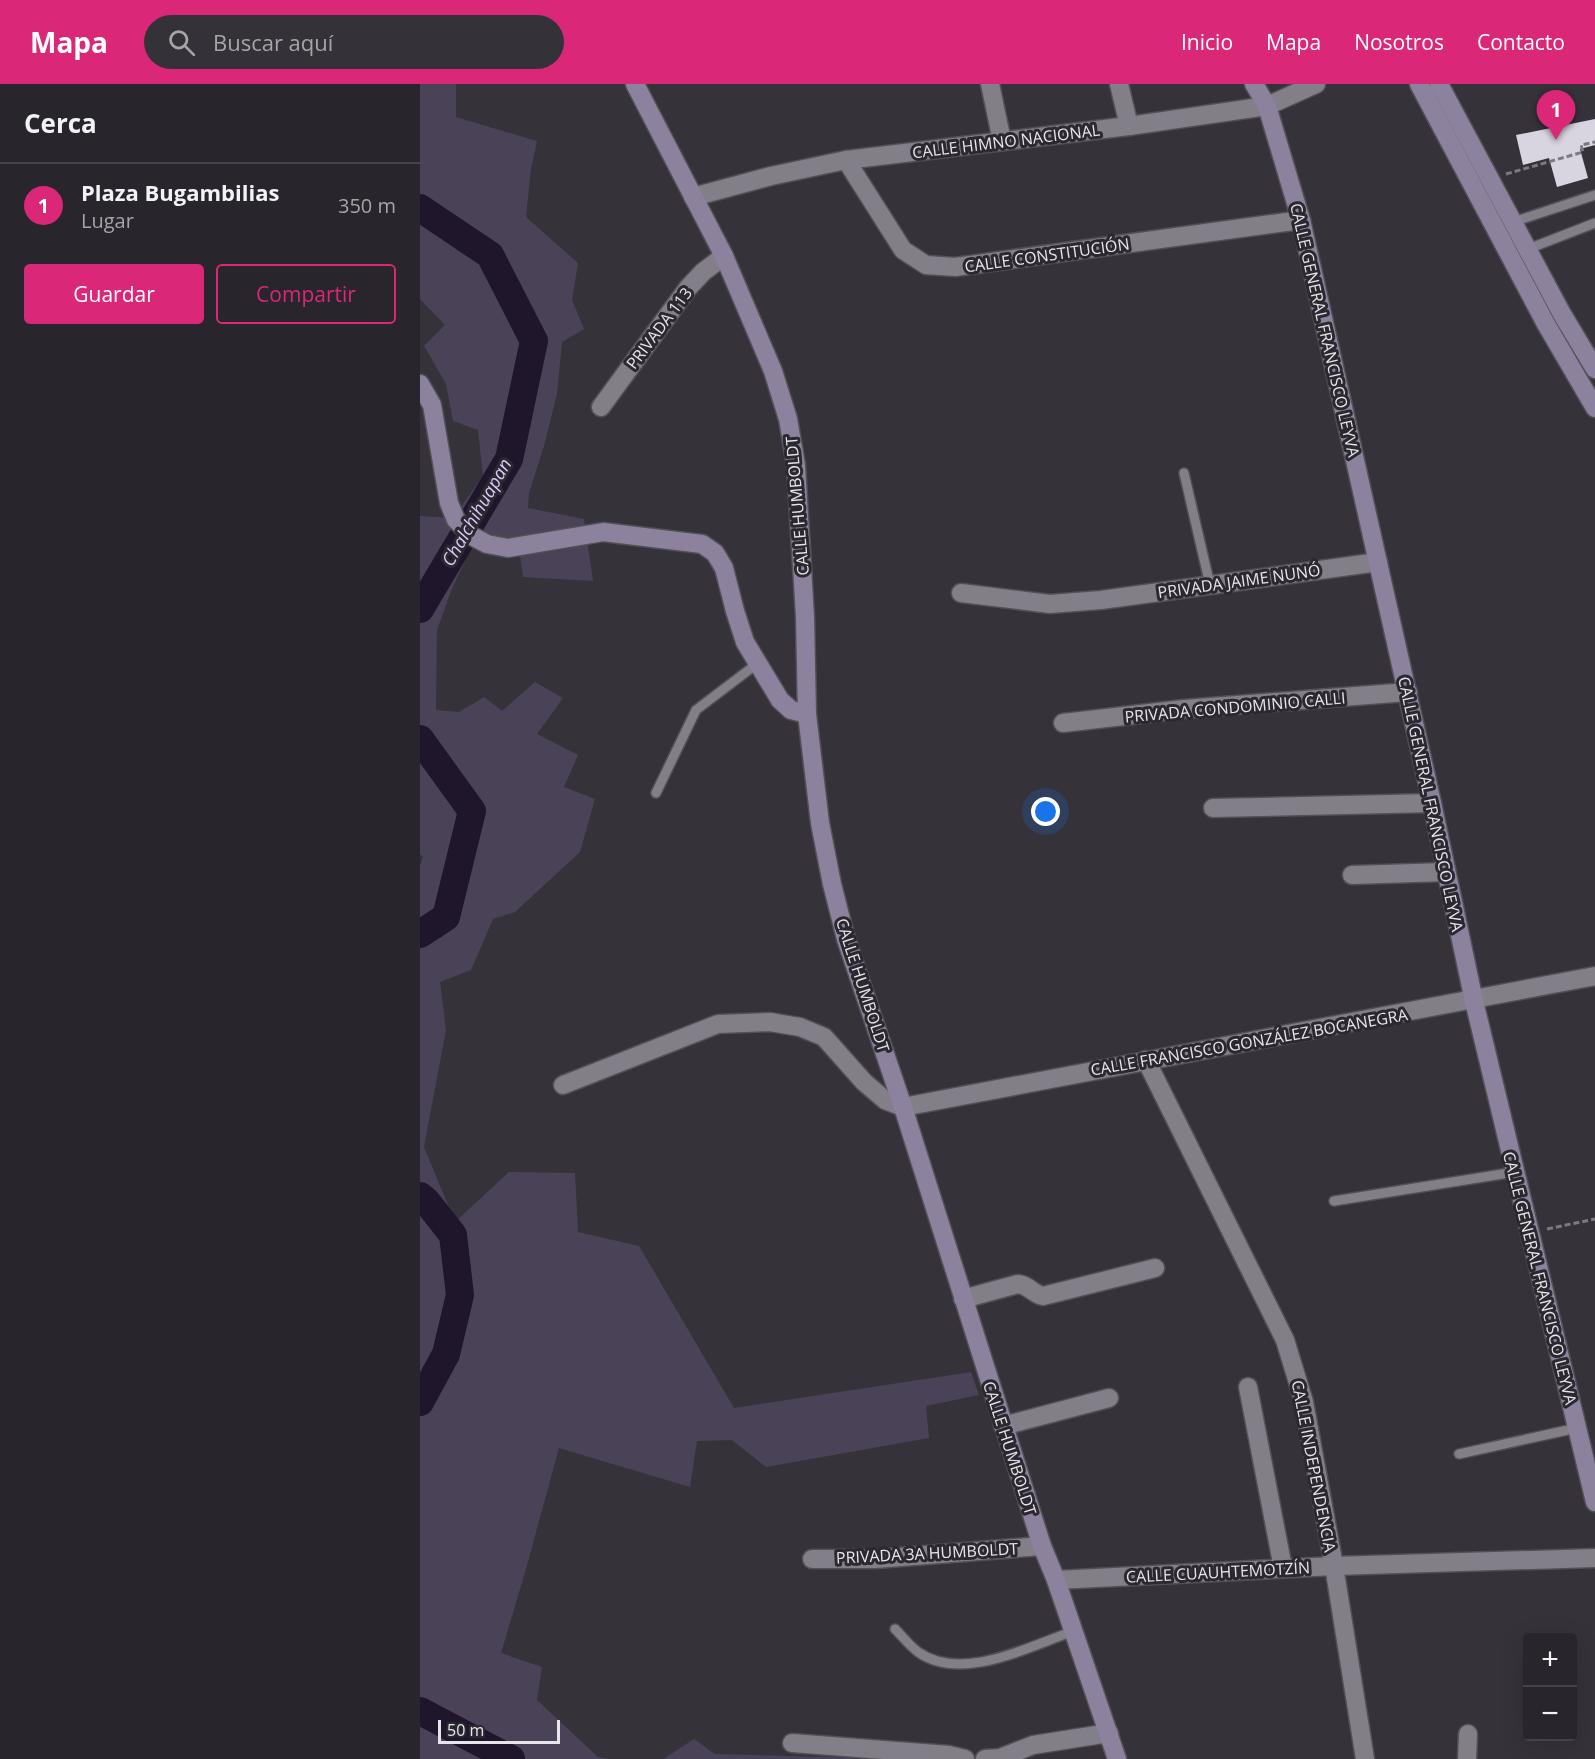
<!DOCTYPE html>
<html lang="es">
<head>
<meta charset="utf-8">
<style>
	:root { --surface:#28262c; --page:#343238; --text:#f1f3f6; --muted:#a5a5a9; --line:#444348; --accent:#db2777 }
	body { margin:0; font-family:"Open Sans",sans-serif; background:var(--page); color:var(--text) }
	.controls { position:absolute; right:18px; bottom:18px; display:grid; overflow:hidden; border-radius:6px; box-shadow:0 6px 24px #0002 }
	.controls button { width:54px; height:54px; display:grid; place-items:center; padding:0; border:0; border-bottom:2px solid var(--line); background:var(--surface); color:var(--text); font:30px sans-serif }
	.scale { position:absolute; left:18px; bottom:15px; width:122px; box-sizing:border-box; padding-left:6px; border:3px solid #e7e5ea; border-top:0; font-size:16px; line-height:21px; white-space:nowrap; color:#e7e5ea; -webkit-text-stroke:4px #2b2830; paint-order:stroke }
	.you { position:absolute; left:626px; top:728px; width:21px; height:21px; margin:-15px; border:4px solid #fff; border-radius:50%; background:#1a73e8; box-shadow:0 0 0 9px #1a73e833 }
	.badge { display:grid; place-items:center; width:39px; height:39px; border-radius:50%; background:var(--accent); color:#fff; font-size:20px; font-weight:700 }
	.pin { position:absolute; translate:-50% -50px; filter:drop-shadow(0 2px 3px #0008) }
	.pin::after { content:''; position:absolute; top:32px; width:21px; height:18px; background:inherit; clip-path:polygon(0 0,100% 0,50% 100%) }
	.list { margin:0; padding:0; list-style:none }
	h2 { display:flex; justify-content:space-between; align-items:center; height:78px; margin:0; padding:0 24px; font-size:26px }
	h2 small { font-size:20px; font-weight:400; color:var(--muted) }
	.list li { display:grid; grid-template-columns:39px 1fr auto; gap:18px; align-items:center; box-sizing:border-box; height:84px; padding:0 24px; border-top:2px solid var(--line) }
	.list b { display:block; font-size:22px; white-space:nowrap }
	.list p { margin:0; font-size:20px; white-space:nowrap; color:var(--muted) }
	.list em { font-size:20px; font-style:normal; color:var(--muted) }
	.actions { display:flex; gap:12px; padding:18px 24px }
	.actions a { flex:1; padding:14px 0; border:2px solid var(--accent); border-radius:6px; text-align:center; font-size:21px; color:var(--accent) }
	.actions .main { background:var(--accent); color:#fff }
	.icon { flex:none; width:33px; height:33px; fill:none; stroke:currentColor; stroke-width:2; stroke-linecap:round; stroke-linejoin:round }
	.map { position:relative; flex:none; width:1175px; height:1675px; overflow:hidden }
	header { display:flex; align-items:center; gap:36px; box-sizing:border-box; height:84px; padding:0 30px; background:var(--accent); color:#fff }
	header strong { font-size:28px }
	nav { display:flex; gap:33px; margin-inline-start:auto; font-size:21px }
	.search { width:420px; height:54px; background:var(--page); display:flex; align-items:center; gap:15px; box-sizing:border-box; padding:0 21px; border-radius:33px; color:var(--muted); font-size:22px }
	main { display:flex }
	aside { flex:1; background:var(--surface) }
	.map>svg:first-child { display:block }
	.green { fill:#4a4357 }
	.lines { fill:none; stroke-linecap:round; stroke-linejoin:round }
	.river { stroke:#1f162b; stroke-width:28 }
	.building { fill:#d9d5e0 }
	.lane-casing { stroke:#524f55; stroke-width:12 }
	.street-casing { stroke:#524f55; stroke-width:21 }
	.secondary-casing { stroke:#524f55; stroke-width:21 }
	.path { stroke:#7c7a80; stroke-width:3; stroke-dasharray:6 3; stroke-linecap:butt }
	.lane { stroke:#827f89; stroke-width:9 }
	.street { stroke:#827f89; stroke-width:18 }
	.secondary { stroke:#8c829e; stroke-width:18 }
	.labels { text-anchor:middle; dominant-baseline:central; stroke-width:6; stroke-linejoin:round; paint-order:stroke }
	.street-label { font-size:16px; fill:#e7e5ea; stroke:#2b2830 }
	.water-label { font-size:18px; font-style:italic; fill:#dcc9fb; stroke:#2b2830 }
</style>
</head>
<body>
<header>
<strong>Mapa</strong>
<div class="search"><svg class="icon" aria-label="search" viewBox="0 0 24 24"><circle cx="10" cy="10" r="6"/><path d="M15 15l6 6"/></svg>Buscar aquí</div>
<nav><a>Inicio</a><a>Mapa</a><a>Nosotros</a><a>Contacto</a></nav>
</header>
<main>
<aside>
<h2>Cerca<small></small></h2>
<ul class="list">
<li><span class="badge">1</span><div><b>Plaza Bugambilias</b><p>Lugar</p></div><em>350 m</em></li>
</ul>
<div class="actions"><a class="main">Guardar</a><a>Compartir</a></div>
</aside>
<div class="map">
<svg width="1175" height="1675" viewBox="0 0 1175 1675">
	<rect width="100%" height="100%" fill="#35323a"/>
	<g class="green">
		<path d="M0,0H36V33L117,57L111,85L106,133L158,179L152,216L164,245L142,258L137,310L124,362L109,409L108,424L164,435L173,497L103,493L99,465L52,462L31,507L17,546L16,626L39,628L64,613L82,627L115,598L143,614L117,650L158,671L144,703L175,715L160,768L95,828L73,835L51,886L20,898L26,946L4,1063L35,1138L89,1088L155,1089L158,1148L219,1162L314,1324L551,1288L559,1311L506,1322L509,1354L346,1383L312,1356L277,1357L270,1403L139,1364L106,1485L81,1569L122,1583L117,1616L178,1673L189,1675H0V781L3,773L0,770V432L33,434L63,392L58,346L33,337L26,300L4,262L25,241L0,215Z"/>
		<path d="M274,1655L295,1670L474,1675H243Z"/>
	</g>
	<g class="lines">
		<g class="river">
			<path d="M0,124L70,171L114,257L89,375L0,525"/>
			<path d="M0,655L52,727L26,833L0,850"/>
			<path d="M0,1112L7,1118L33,1151L40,1211L26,1270L0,1318"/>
			<path d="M0,1627L91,1675"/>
		</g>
	</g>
	<path class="building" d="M1175,35V61L1160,65L1168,94L1137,103L1129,74L1103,81L1096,51Z"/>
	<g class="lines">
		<defs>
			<g id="lane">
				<path d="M1093,138L1175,111"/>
				<path d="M1108,165L1175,139"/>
				<path d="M764,389L790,501"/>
				<path d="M236,709L276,626L338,579"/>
				<path d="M914,1117L1095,1088"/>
				<path d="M1039,1370L1157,1344"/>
				<path d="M475,1545C482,1552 490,1562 498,1568C542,1599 609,1562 654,1547"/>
			</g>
			<g id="street">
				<path d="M570,0L582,57"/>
				<path d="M699,0L709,42"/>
				<path d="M426,76L483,166L506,181L535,183L881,136"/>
				<path d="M273,113L351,92L426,76L709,42L847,22L896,0"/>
				<path d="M181,323L268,204L283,188L304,172"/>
				<path d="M541,509L630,520L681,516L958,478"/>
				<path d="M643,639L764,625L988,608"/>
				<path d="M793,724L1012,719"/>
				<path d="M932,791L1026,788"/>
				<path d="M726,976L865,1256L884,1318L914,1482L945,1675"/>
				<path d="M143,1001L298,940L350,938L380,943L404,953L444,998L465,1016L483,1023L1175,892"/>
				<path d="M543,1215L598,1200C609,1201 613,1210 623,1212L735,1184"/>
				<path d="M828,1303L863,1484"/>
				<path d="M583,1342L689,1314"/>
				<path d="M392,1475H455L622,1462"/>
				<path d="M636,1496L914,1482L1175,1474"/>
				<path d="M372,1659L529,1671L545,1675"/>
				<path d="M565,1675L580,1674L613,1661L689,1649"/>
				<path d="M1047,1675L1048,1650"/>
			</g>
			<g id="secondary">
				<path d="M215,0L304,172L353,287L368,335L376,381L385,533L387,630L400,739L412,800L426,855L483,1023L622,1462L636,1496L697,1675"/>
				<path d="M834,0L847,22L881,136L1012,719L1054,917L1175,1418"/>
				<path d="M999,0L1126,240L1175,324"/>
				<path d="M1019,0L1142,230L1175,285"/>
				<path d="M0,300L12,321L29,419L36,436L52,452L67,460L88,464L183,448L282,460L295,469L304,484L315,527L325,558L360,616L371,626L387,630"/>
			</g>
		</defs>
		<use href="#lane" class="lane-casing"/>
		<use href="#street" class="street-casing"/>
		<use href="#secondary" class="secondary-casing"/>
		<g class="path">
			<path d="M1086,90L1163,68L1161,61L1175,58"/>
			<path d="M1127,1145L1175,1135"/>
		</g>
		<use href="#lane" class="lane"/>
		<use href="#street" class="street"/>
		<use href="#secondary" class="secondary"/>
	</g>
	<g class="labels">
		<g class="street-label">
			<text transform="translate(586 57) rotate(-7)">CALLE HIMNO NACIONAL</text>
			<text transform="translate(627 171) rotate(-8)">CALLE CONSTITUCIÓN</text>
			<text transform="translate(239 244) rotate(-53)">PRIVADA 113</text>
			<text transform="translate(905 246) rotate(77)">CALLE GENERAL FRANCISCO LEYVA</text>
			<text transform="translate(377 422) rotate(-95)">CALLE HUMBOLDT</text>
			<text transform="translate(819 497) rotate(-8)">PRIVADA JAIME NUNÓ</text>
			<text transform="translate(815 623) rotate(-5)">PRIVADA CONDOMINIO CALLI</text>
			<text transform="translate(1011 720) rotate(78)">CALLE GENERAL FRANCISCO LEYVA</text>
			<text transform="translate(443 901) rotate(72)">CALLE HUMBOLDT</text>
			<text transform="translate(829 958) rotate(-10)">CALLE FRANCISCO GONZÁLEZ BOCANEGRA</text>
			<text transform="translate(1120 1194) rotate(76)">CALLE GENERAL FRANCISCO LEYVA</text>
			<text transform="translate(590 1364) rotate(72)">CALLE HUMBOLDT</text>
			<text transform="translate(894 1382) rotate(79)">CALLE INDEPENDENCIA</text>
			<text transform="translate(507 1469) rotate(-3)">PRIVADA 3A HUMBOLDT</text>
			<text transform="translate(798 1488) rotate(-3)">CALLE CUAUHTEMOTZÍN</text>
		</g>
		<g class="water-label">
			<text transform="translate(56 428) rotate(-60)">Chalchihuapan</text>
		</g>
	</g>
</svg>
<div class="controls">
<button>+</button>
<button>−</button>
</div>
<div class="scale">50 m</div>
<div class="you"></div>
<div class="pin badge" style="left:1136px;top:56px">1</div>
</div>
</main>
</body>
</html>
